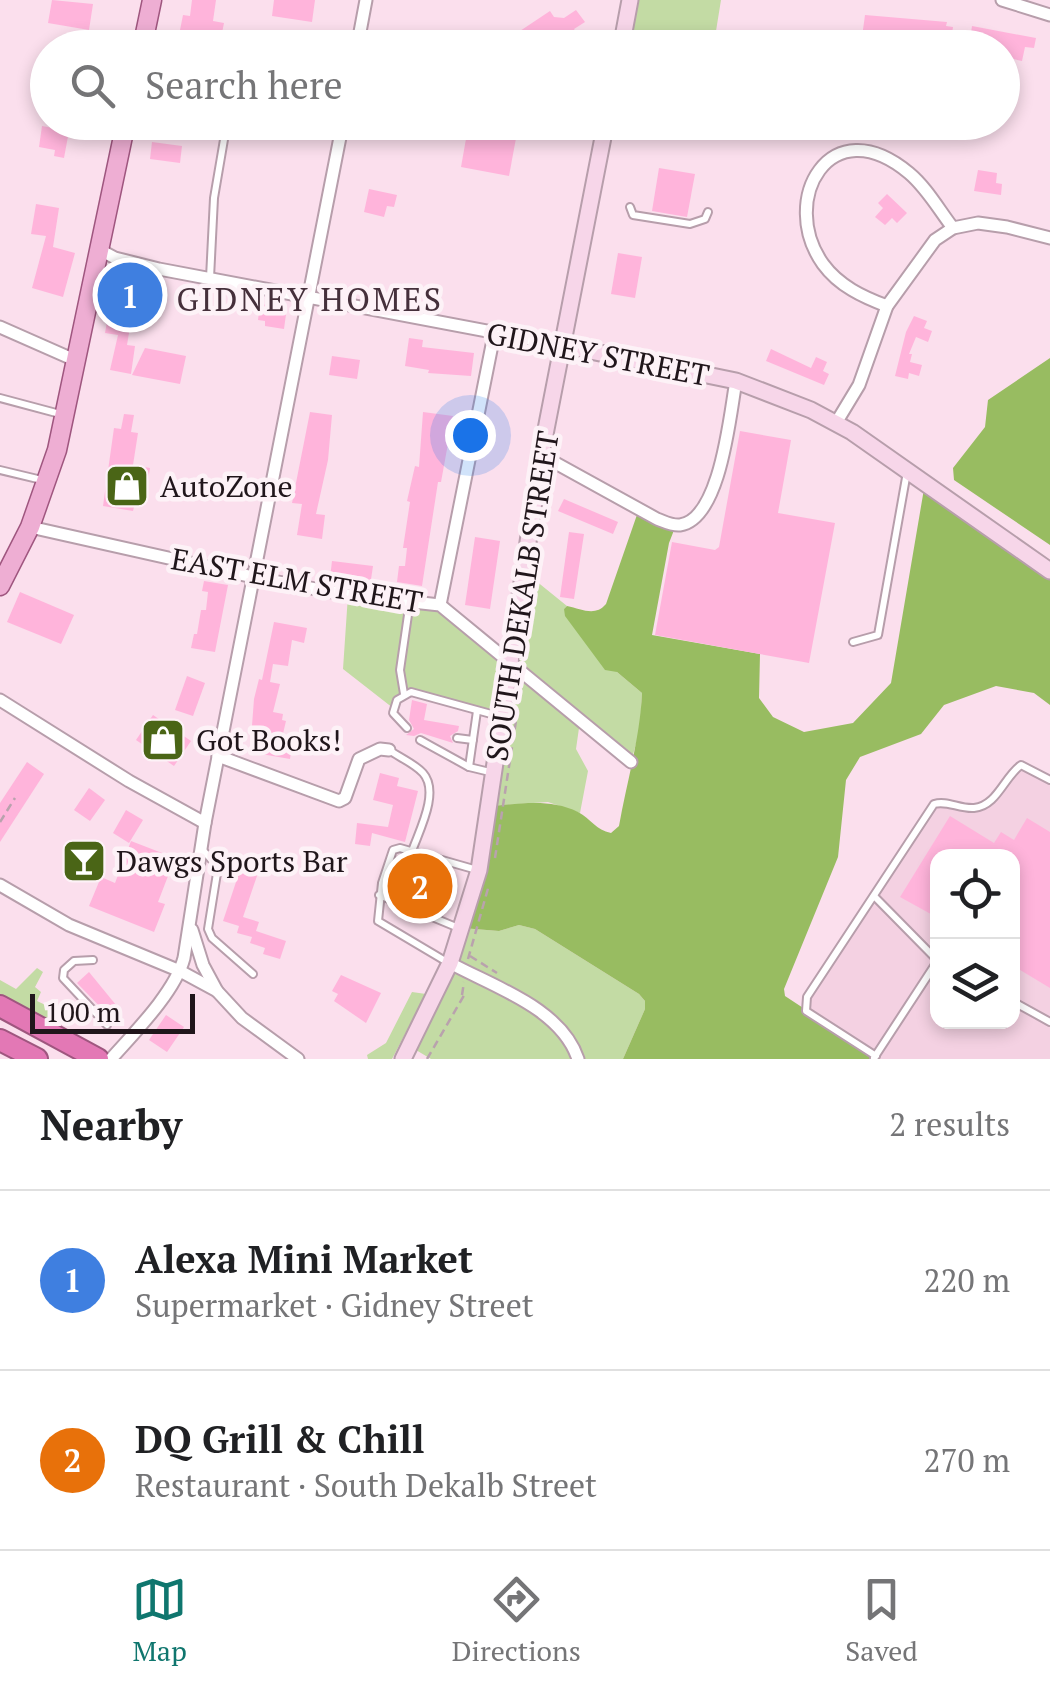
<!DOCTYPE html>
<html lang="en">
<head>
<meta charset="utf-8">
<style>
	:root { --surface:#fff; --page:#f6f6f6; --text:#202124; --muted:#757577; --line:#e0e0e0; --accent:#0f766e }
	body { margin:0; font-family:"PT Serif",serif; background:var(--page); color:var(--text) }
	.controls { position:absolute; right:30px; bottom:30px; display:grid; overflow:hidden; border-radius:20px; box-shadow:0 5px 15px #0003 }
	.controls button { width:90px; height:90px; display:grid; place-items:center; padding:0; border:0; border-bottom:2px solid var(--line); background:var(--surface); color:var(--text); font:50px sans-serif }
	.scale { position:absolute; left:30px; bottom:25px; width:165px; box-sizing:border-box; padding-left:10px; border:5px solid #20161b; border-top:0; font-size:28px; line-height:35px; white-space:nowrap; color:#20161b; -webkit-text-stroke:8px #fdf2f7; paint-order:stroke }
	.you { position:absolute; left:470px; top:435px; width:35px; height:35px; margin:-25px; border:8px solid #fff; border-radius:50%; background:#1a73e8; box-shadow:0 0 0 15px #1a73e833 }
	.badge { display:grid; place-items:center; width:65px; height:65px; border-radius:50%; background:var(--accent); color:#fff; font-size:32px; font-weight:700 }
	.pin { position:absolute; translate:-50% -50%; border:5px solid #fff; box-shadow:0 2px 10px #0006 }
	.list { margin:0; padding:0; list-style:none }
	h2 { display:flex; justify-content:space-between; align-items:center; height:130px; margin:0; padding:0 40px; font-size:42px }
	h2 small { font-size:32px; font-weight:400; color:var(--muted) }
	.list li { display:grid; grid-template-columns:65px 1fr auto; gap:30px; align-items:center; box-sizing:border-box; height:180px; padding:0 40px; border-top:2px solid var(--line) }
	.list b { display:block; font-size:38px; white-space:nowrap }
	.list p { margin:0; font-size:32px; white-space:nowrap; color:var(--muted) }
	.list em { font-size:32px; font-style:normal; color:var(--muted) }
	.icon { flex:none; width:55px; height:55px; fill:none; stroke:currentColor; stroke-width:2; stroke-linecap:round; stroke-linejoin:round }
	.map { position:relative; flex:none; width:1050px; height:1059px; overflow:hidden }
	.search { position:absolute; background:var(--surface); box-shadow:0 5px 15px #0003; left:30px; right:30px; top:30px; height:110px; display:flex; align-items:center; gap:25px; box-sizing:border-box; padding:0 35px; border-radius:55px; color:var(--muted); font-size:38px }
	.sheet { height:490px; background:var(--surface) }
	nav { display:flex; justify-content:space-around; align-items:center; box-sizing:border-box; height:140px; border-top:2px solid var(--line); background:var(--surface); font-size:28px; color:var(--muted) }
	nav a { display:grid; justify-items:center; gap:5px }
	nav .on { color:var(--accent) }
	.map>svg:first-child { display:block }
	.built { fill:#f4d1e2; fill-rule:evenodd }
	.green { fill:#c3dba4 }
	.forest { fill:#98bc61 }
	.building { fill:#ffb4db }
	.lines { fill:none; stroke-linecap:round; stroke-linejoin:round }
	.lane-casing { stroke:#b79eab; stroke-width:10 }
	.street-casing { stroke:#b79eab; stroke-width:15 }
	.secondary-casing { stroke:#b79eab; stroke-width:19 }
	.primary-casing { stroke:#9f567f; stroke-width:21 }
	.highway-casing { stroke:#9f567f; stroke-width:24 }
	.path { stroke:#b9a2ad; stroke-width:2.5; stroke-dasharray:8 5; stroke-linecap:butt }
	.lane { stroke:#fff; stroke-width:6 }
	.street { stroke:#fff; stroke-width:11 }
	.secondary { stroke:#f7d6e9; stroke-width:15 }
	.primary { stroke:#eeaed3; stroke-width:18 }
	.highway { stroke:#e378b5; stroke-width:20 }
	.labels { text-anchor:middle; dominant-baseline:central; stroke-width:9; stroke-linejoin:round; paint-order:stroke }
	.street-label { font-size:30px; fill:#20161b; stroke:#fdf2f7 }
	.poi-label { font-size:30px; fill:#20161b; stroke:#fdf2f7; text-anchor:start }
	.neighbourhood-label { font-size:32px; letter-spacing:2.5px; fill:#45303b; stroke:#fdf2f7 }
</style>
</head>
<body>
<div class="map">
<svg width="1050" height="1059" viewBox="0 0 1050 1059">
	<rect width="100%" height="100%" fill="#fbdfed"/>
	<path class="built" d="M1017,767L1050,780V1059H873L809,1013L805,1003L934,804L986,805ZM938,856H1012V1022H938Z"/>
	<g class="green">
		<path d="M630,0H721L716,31L722,47L621,48Z"/>
		<path d="M525,572L567,606L564,609L617,672L642,693L640,729L631,762L580,721L576,749L588,771L580,813L548,802L490,806L503,718L411,692L393,708L343,669L348,595L427,601L511,662Z"/>
		<path d="M519,925L535,929L639,994L645,1001V1009L623,1059H431L411,1047L462,928L499,931Z"/>
		<path d="M37,968L43,972L35,987L41,992L37,1001L56,1010L59,1018L54,1022L0,997V980L16,989Z"/>
		<path d="M412,992L426,994L392,1059H368L367,1055L386,1043Z"/>
	</g>
	<g class="forest">
		<path d="M1050,358V545L954,480L953,468L985,427L988,400Z"/>
		<path d="M925,483L1050,571V705L1034,693L996,686L944,705L921,734L860,757L846,780L838,857L784,989L785,996L876,1056L873,1059H623L645,1009V1001L639,994L535,929L519,925L499,931L462,928L490,806C520,804 550,798 578,812C591,819 596,830 611,833L619,826C627,781 640,738 642,693L617,672L605,670L565,616L564,609L567,606C582,609 595,617 606,604L639,509L676,525L669,543L652,635L760,654L759,698L773,717L804,732L853,723L891,683Z"/>
	</g>
	<g class="building">
		<path d="M52,0L93,4L89,30L48,23Z"/>
		<path d="M192,0H216L213,21L224,23L219,48L178,40L183,15L190,16Z"/>
		<path d="M274,0H315L312,22L272,16Z"/>
		<path d="M576,10L585,22L574,29L582,42L581,48H510L511,37L550,11L554,17L564,18Z"/>
		<path d="M865,15L947,22L946,26L953,27L951,41L880,34V39L862,37Z"/>
		<path d="M972,26L1036,38L1034,48L1025,47L1022,61L1004,57L1006,48L969,46Z"/>
		<path d="M469,122H519L509,176L461,167Z"/>
		<path d="M42,126L69,131L64,158L54,156L55,150L39,147Z"/>
		<path d="M152,142L182,146L180,163L150,159Z"/>
		<path d="M659,168L695,174L687,217L652,211Z"/>
		<path d="M978,170L997,173L996,183L1002,184L1001,195L974,191Z"/>
		<path d="M369,189L397,195L394,207L387,206L384,217L364,212Z"/>
		<path d="M887,194L907,213L897,223L892,218L885,225L875,217L883,208L878,203Z"/>
		<path d="M36,204L59,208L53,247L75,253L63,297L32,288L46,236L31,234Z"/>
		<path d="M618,253L642,257L635,298L611,294Z"/>
		<path d="M127,286L145,289L139,323L131,321L127,345L135,346L131,374L110,370L118,335L105,333L108,316L122,319Z"/>
		<path d="M260,304L287,307L284,329L265,326V321L258,320Z"/>
		<path d="M914,316L927,321L924,328L932,331L928,342L916,337L909,354H912L910,362L922,365L919,376L909,373L908,379L895,376L906,332Z"/>
		<path d="M409,338L423,340L422,347L474,353L471,376L428,373L429,370L405,366Z"/>
		<path d="M145,348L186,356L180,384L132,375Z"/>
		<path d="M771,349L811,368L816,357L827,362L823,371L829,374L824,385L766,361Z"/>
		<path d="M332,356L360,360L357,379L329,375Z"/>
		<path d="M310,412L332,415L328,460L316,514L325,515L322,539L297,535L302,504L292,503Z"/>
		<path d="M423,412L453,416L441,482H438L422,586L397,582L399,566H405L407,548H403L410,502L407,501L415,466L419,467Z"/>
		<path d="M124,414L134,415L131,432L138,433L133,465L150,468L144,505L135,503L133,511L103,506L114,428L121,429Z"/>
		<path d="M740,431L791,440L778,513L835,523L809,663L655,635L672,542L715,550L719,547Z"/>
		<path d="M564,499L618,522L613,534L558,511Z"/>
		<path d="M569,532L584,534L574,599L560,597Z"/>
		<path d="M475,537L500,541L490,609L465,605Z"/>
		<path d="M332,561L373,566L370,586L330,578Z"/>
		<path d="M204,581L228,585L215,652L191,648L194,634H197L201,610H206L208,592L202,591Z"/>
		<path d="M20,592L74,615L61,644L7,622Z"/>
		<path d="M274,622L307,628L304,643L292,640L288,666L273,664L270,682L280,684L273,712L283,714L282,720L286,721L281,742L292,744L290,759L250,752L254,699L259,679L262,680Z"/>
		<path d="M187,676L205,683L193,716L175,710Z"/>
		<path d="M412,700L427,704L424,720L459,726L458,731L450,736L453,743L421,733L414,736L406,735L414,729L409,720Z"/>
		<path d="M153,715L191,741L174,766L136,740Z"/>
		<path d="M27,762L44,774L0,842V803Z"/>
		<path d="M380,773L399,778L397,786L418,791L405,842L372,833L370,846L355,844L357,823L388,827L393,805L373,800Z"/>
		<path d="M89,788L105,800L90,821L74,810Z"/>
		<path d="M126,810L143,820L129,843L113,833Z"/>
		<path d="M950,816L994,843L1001,832L1014,840L1027,818L1050,832V988L1012,965V856H938V918L900,897Z"/>
		<path d="M131,841L175,858L158,902L165,904L154,932L89,906L101,877L115,883Z"/>
		<path d="M241,867L258,873L243,917L259,922L256,931L286,941L280,959L263,954L265,948L250,943L252,937L237,933L239,926L223,921Z"/>
		<path d="M402,870L444,882L439,903L396,890Z"/>
		<path d="M89,972L116,1005L107,1014L77,983Z"/>
		<path d="M341,975L381,993L366,1023L334,1001L338,994L332,991Z"/>
		<path d="M166,1015L184,1027L167,1052L149,1040Z"/>
	</g>
	<g class="lines">
		<defs>
			<g id="lane">
				<path d="M630,207L633,215L690,224L705,219L708,212"/>
				<path d="M210,278L214,198L227,122"/>
				<path d="M0,398L60,414"/>
				<path d="M0,470L46,481"/>
				<path d="M853,642L878,635L907,472"/>
				<path d="M404,694L400,670L410,601"/>
				<path d="M407,728L393,713L397,700L411,692L502,717"/>
				<path d="M457,738L473,740"/>
				<path d="M420,740L469,767L494,773"/>
				<path d="M389,750C399,757 415,764 423,773C440,792 419,831 412,851"/>
				<path d="M469,767L477,711"/>
				<path d="M201,848L218,867L208,929L212,938L253,974"/>
				<path d="M379,895L461,929"/>
				<path d="M874,896L938,961"/>
				<path d="M93,960L74,961L64,970L63,978L107,1025"/>
				<path d="M447,962L378,921L382,883L393,850L400,848L477,870"/>
				<path d="M1012,1001L1050,1022"/>
				<path d="M876,1056L806,1011L807,997L934,804C947,800 959,809 974,808C997,806 1004,777 1021,765L1050,780"/>
				<path d="M874,1058L938,960"/>
			</g>
			<g id="street">
				<path d="M1002,0L1050,15"/>
				<path d="M357,48L366,0"/>
				<path d="M100,250L115,258L159,269L561,345"/>
				<path d="M887,306C863,297 839,286 823,264C778,201 830,107 909,173C927,188 939,210 953,228"/>
				<path d="M0,327L77,361"/>
				<path d="M836,423L859,385L887,306L935,240L953,228L978,223L1007,227L1050,238"/>
				<path d="M541,455L657,519C663,521 672,526 680,525C721,519 730,413 736,381"/>
				<path d="M30,527L262,579L348,595L440,605L631,762"/>
				<path d="M440,605L494,335"/>
				<path d="M0,700L129,781L205,823"/>
				<path d="M218,756L339,801L345,798L359,759L380,749L389,750"/>
				<path d="M0,885L69,925L180,971L217,991L242,1018L298,1059"/>
				<path d="M192,930L203,965L217,991"/>
				<path d="M450,963C494,987 561,1008 578,1059"/>
				<path d="M111,1059C134,1033 175,992 184,958L205,823L343,122"/>
			</g>
			<g id="secondary">
				<path d="M621,48L630,0"/>
				<path d="M561,345L736,381L811,410L852,432L1050,571"/>
				<path d="M403,1059L450,963L479,870L541,455L606,122"/>
			</g>
			<g id="primary">
				<path d="M142,48L152,0"/>
				<path d="M0,586L30,527L57,450L126,122"/>
			</g>
			<g id="highway">
				<path d="M0,1006L98,1059"/>
				<path d="M0,1040L37,1059"/>
			</g>
		</defs>
		<use href="#lane" class="lane-casing"/>
		<use href="#street" class="street-casing"/>
		<use href="#secondary" class="secondary-casing"/>
		<use href="#primary" class="primary-casing"/>
		<use href="#highway" class="highway-casing"/>
		<g class="path">
			<path d="M0,822L15,798"/>
			<path d="M495,858L521,688"/>
			<path d="M470,956L497,973"/>
			<path d="M468,959L489,885"/>
			<path d="M462,995L464,982"/>
			<path d="M427,1059L466,992"/>
		</g>
		<use href="#lane" class="lane"/>
		<use href="#street" class="street"/>
		<use href="#secondary" class="secondary"/>
		<use href="#primary" class="primary"/>
		<use href="#highway" class="highway"/>
	</g>
	<defs>
		<symbol id="shop-square" viewBox="-11 -11 22 22"><rect x="-9" y="-9" width="18" height="18" rx="4" fill="#4a6516" stroke="#fdf2f7"/><path d="M-5-2.5h2.3a2.7 3.5 0 0 1 5.4 0H5L5.5 6h-11ZM-1.5-2.5h3a1.5 2.3 0 0 0-3 0Z" fill="#fff"/></symbol>
		<symbol id="bar-square" viewBox="-11 -11 22 22"><rect x="-9" y="-9" width="18" height="18" rx="4" fill="#4a6516" stroke="#fdf2f7"/><path d="M-6-5H6L.8 .8V4.5H3.5V6h-7V4.5H-.8V.8Z" fill="#fff"/></symbol>
	</defs>
	<g fill-rule="evenodd">
		<use href="#shop-square" x="102" y="461" width="50" height="50"/>
		<use href="#shop-square" x="138" y="715" width="50" height="50"/>
		<use href="#bar-square" x="59" y="836" width="50" height="50"/>
	</g>
	<g class="labels">
		<g class="street-label">
			<text transform="translate(598 354) rotate(11)">GIDNEY STREET</text>
			<text transform="translate(297 580) rotate(10)">EAST ELM STREET</text>
			<text transform="translate(522 596) rotate(-81)">SOUTH DEKALB STREET</text>
		</g>
		<g class="poi-label">
			<text x="160" y="486">AutoZone</text>
			<text x="196" y="740">Got Books!</text>
			<text x="116" y="861">Dawgs Sports Bar</text>
		</g>
		<g class="neighbourhood-label">
			<text x="310" y="299">GIDNEY HOMES</text>
		</g>
	</g>
</svg>
<div class="controls">
<button><svg class="icon" aria-label="locate" viewBox="0 0 24 24"><circle cx="12" cy="12" r="6"/><path d="M12 2v4M12 18v4M2 12h4M18 12h4"/></svg></button>
<button><svg class="icon" aria-label="layers" viewBox="0 0 24 24"><path d="M12 4l9 5-9 5-9-5zM3 14l9 5 9-5"/></svg></button>
</div>
<div class="scale">100 m</div>
<div class="you"></div>
<div class="pin badge" style="left:130px;top:295px;background:#3f7fe0">1</div>
<div class="pin badge" style="left:420px;top:886px;background:#e8710a">2</div>
<div class="search"><svg class="icon" aria-label="search" viewBox="0 0 24 24"><circle cx="10" cy="10" r="6"/><path d="M15 15l6 6"/></svg>Search here</div>
</div>
<section class="sheet">
<h2>Nearby<small>2 results</small></h2>
<ul class="list">
<li><span class="badge" style="background:#3f7fe0">1</span><div><b>Alexa Mini Market</b><p>Supermarket · Gidney Street</p></div><em>220 m</em></li>
<li><span class="badge" style="background:#e8710a">2</span><div><b>DQ Grill &amp; Chill</b><p>Restaurant · South Dekalb Street</p></div><em>270 m</em></li>
</ul>
</section>
<nav>
<a class="on"><svg class="icon" aria-label="map" viewBox="0 0 24 24"><path d="M3 6l6-2 6 2 6-2v14l-6 2-6-2-6 2zM9 4v14M15 6v14"/></svg>Map</a>
<a><svg class="icon" aria-label="directions" viewBox="0 0 24 24"><path d="M12 3l9 9-9 9-9-9zM9 14v-3h6M13 9l2 2-2 2"/></svg>Directions</a>
<a><svg class="icon" aria-label="saved" viewBox="0 0 24 24"><path d="M7 4h10v16l-5-4-5 4z"/></svg>Saved</a>
</nav>
</body>
</html>
